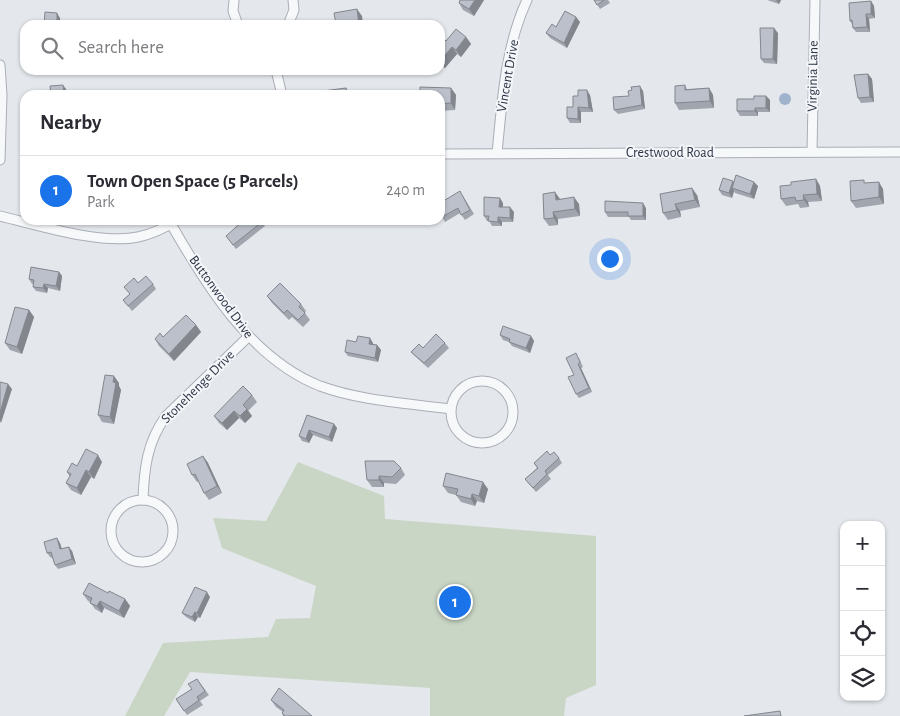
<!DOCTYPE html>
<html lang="en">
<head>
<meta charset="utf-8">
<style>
	:root { --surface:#fff; --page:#f7f7f7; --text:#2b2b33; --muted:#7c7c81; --line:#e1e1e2; --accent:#1a73e8 }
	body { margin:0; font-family:"Alegreya Sans",sans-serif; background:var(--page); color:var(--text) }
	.controls { position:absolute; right:15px; bottom:15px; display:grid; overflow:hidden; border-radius:10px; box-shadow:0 1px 4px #0004 }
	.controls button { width:45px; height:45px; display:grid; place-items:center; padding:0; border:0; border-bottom:1px solid var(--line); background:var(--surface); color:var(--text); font:25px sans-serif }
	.you { position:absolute; left:609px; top:258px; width:18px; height:18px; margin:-12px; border:4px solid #fff; border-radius:50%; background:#1a73e8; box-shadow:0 0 0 8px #1a73e833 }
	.badge { display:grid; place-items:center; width:32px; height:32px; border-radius:50%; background:var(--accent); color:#fff; font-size:16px; font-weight:700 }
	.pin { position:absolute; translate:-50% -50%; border:2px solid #fff; box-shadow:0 1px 5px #0006 }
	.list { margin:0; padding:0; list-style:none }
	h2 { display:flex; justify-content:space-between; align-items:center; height:65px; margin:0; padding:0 20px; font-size:21px }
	h2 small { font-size:16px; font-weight:400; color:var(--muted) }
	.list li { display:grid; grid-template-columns:32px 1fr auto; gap:15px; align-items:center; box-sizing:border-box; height:70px; padding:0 20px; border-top:1px solid var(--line) }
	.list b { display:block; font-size:19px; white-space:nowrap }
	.list p { margin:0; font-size:16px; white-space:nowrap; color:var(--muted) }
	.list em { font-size:16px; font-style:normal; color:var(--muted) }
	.icon { flex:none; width:28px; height:28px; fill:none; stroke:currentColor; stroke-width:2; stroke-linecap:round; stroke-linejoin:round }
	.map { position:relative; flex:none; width:900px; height:716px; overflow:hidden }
	.search { position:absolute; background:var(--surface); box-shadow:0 1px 4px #0004; left:20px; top:20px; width:425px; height:55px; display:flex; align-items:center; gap:12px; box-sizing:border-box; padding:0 18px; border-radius:15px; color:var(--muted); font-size:19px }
	.panel { position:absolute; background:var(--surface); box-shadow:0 1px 4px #0004; left:20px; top:90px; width:425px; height:135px; border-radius:15px }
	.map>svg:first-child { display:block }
	.green { fill:#c9d6c5 }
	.water { fill:#9fb4cc }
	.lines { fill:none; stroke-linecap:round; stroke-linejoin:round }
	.street-casing { stroke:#a9aeb7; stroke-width:11 }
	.street { stroke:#f7f8fa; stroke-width:9 }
	.wall { fill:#a1a5ae }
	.shaded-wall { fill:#83868d }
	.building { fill:#bbc0ca; stroke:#83868d }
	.labels { text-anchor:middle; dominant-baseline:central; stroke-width:4; stroke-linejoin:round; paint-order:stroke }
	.street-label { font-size:14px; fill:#2b3445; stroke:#f4f6f9 }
</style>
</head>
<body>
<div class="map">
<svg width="900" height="716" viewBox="0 0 900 716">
	<rect width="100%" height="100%" fill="#e4e7ec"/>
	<path class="green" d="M298,462L384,496L385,519L596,536V685L566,698L564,716H430V688L190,672L164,716H125L163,643L268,637L276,619L310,618L316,586L222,548L213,518L266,521Z"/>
	<circle class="water" cx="785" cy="99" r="6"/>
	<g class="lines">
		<defs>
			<g id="street">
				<path d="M234,0L233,11L238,25"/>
				<path d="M288,25L294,10L293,0"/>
				<path d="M0,65L2,95L0,160"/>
				<path d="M276,70L282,95"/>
				<path d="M812,152L815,0"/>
				<path d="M497,153C502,103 505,47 527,0"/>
				<path d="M440,154L900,152"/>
				<path d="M0,216C38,225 101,245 138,237C152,234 165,228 177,220"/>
				<path d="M171,224C206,285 251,359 320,386C361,401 407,403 450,409"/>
				<circle cx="482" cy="412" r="31"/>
				<path d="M143,500C144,469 147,442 166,416L248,337"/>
				<circle cx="142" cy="531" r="31"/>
			</g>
		</defs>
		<use href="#street" class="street-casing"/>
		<use href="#street" class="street"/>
	</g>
	<g class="wall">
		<path d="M484,0L474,16L463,10L459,3Z"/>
		<path d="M594,0H608L610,3L600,9Z"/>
		<path d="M767,0H781L779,4Z"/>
		<path d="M871,1L874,6L875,18L869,19L870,32H856L853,28L852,24L850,21Z"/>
		<path d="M576,17L580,22L567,48L550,38L546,33L556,27Z"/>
		<path d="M778,33L777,64L764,63L761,59Z"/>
		<path d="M440,36L446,41L466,37L471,44L461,57L457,54L445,68L440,64Z"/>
		<path d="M868,74L872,79L874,102L861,103L858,98Z"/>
		<path d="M685,85L687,89L709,88L713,95L714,108L679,110L675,103Z"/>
		<path d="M451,88L456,95L455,110L440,111V95Z"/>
		<path d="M643,91L645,109L618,114L614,110L629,96Z"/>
		<path d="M590,95L593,112H581V123H570L567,118L578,96Z"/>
		<path d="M766,96L770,100V112H758V116H740L737,111L754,99Z"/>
		<path d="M816,179L820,186L822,201L808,202L809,207L800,208L798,204L786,206L781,199L791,185Z"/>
		<path d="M733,181L734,182L758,186L754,199L735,193L734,191L732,198L722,195L719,190Z"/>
		<path d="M865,183L883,189L884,204L856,208L851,201Z"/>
		<path d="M660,194L697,195L700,207L680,211L681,217L668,220L663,213Z"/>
		<path d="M463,196L474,214L465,220L460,213L445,222L442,217Z"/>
		<path d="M560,199L579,204L580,216L558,219V225L549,226L544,219Z"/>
		<path d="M503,203V207L514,212L513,222H502V226H492L489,221H487L484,216Z"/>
		<path d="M646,208V220H631L629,217H608L605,212Z"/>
		<path d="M260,220L265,226L236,249L226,236Z"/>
		<path d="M395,220H409L408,223Z"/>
		<path d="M59,272L62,276L60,291L48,288L47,293L36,291L33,287L34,284H32L29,279Z"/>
		<path d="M138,283L153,284L156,289L132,311L123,300L130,294L124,287Z"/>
		<path d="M267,296L301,304L306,311L305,313L310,320L303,327L292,317L289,320L272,303Z"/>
		<path d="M29,310L34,317L22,354L10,350L5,343Z"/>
		<path d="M196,325L201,332L174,361L159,346L155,339Z"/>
		<path d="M500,335L531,336L534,341L530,353L512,346L509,342L503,340Z"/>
		<path d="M356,342L373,343V344L377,345L381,350L378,362L348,356L345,352Z"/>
		<path d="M445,343L449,348L428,368L415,356L411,352Z"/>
		<path d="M579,358L583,367L581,368L592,392L579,398L576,394L574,375Z"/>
		<path d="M119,383V386L121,390L114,424L102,422L98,415Z"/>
		<path d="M252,395L257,402L248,411L252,416L245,423L239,418L227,430L219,423L214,416Z"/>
		<path d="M307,415L334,424L337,428L332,442L313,435L309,443L302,441L299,436Z"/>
		<path d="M550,455L559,458L562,463L548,475L551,479L536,492L525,479L537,468L534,463Z"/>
		<path d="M203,456L208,463L222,493L209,500L204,493L199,481L197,482L192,475Z"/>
		<path d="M102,462L94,479L91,477L81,495L71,490L66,483L70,477L67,472L77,466Z"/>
		<path d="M401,468L405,475L396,484L384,483V487H372L367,480Z"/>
		<path d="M443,486L488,489L484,503L477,501L475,506L461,502L456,495L448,493Z"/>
		<path d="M60,543L62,549L72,551L76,564L58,569L55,565L52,557L51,558L47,553Z"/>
		<path d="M108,593L125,599L130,606L124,618L104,608L102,613L95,609L90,602L88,601L83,594Z"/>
		<path d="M210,597L200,618L198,617L195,622L186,617L182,613Z"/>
		<path d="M197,679L209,695L200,701L203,705L187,715L176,699L192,689Z"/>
		<path d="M271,700L312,716H283L282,713L283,712L276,707Z"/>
	</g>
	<g class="shaded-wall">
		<path d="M475,0H484L474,16L469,9Z"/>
		<path d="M776,0H781L779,4Z"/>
		<path d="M871,1L874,6L875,18L871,14Z"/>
		<path d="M357,9L362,16L363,25H359Z"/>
		<path d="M57,13L60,18V25H57Z"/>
		<path d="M866,14L869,19L870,32L867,27Z"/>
		<path d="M576,17L580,22L567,48L564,43Z"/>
		<path d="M774,28L778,33L777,64L773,59Z"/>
		<path d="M466,37L471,44L461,57L456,50Z"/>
		<path d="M452,47L457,54L445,68L440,61Z"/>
		<path d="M868,74L872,79L874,102L870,97Z"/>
		<path d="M63,85L66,89L67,95H64Z"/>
		<path d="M640,86L643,91L645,109L642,105Z"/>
		<path d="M346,88L349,93V95H346Z"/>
		<path d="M451,88L456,95L455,110L451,103Z"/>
		<path d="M709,88L713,95L714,108L710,101Z"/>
		<path d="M587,90L590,95L593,112L589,108Z"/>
		<path d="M766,96L770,100V112L766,108Z"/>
		<path d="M578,107L581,112V123L578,119Z"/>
		<path d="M755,108L758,112V116L755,111Z"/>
		<path d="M816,179L820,186L822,201L817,194Z"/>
		<path d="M733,181L736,186L732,188L734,191L732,198L729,193Z"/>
		<path d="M754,182L758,186L754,199L750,194Z"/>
		<path d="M879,182L883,189L884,204L879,197Z"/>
		<path d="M692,188L697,195L700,207L695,200Z"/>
		<path d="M555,192L560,199L556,200Z"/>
		<path d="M803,195L808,202L809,207L804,200Z"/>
		<path d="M574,197L579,204L580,216L575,209Z"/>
		<path d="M500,198L503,203V212L499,207Z"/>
		<path d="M643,203L646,208V220L643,216Z"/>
		<path d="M675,204L680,211L681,217L677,210Z"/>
		<path d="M510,207L514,212L513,222L510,218Z"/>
		<path d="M553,212L558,219V225L554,218Z"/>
		<path d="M498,217L502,222V226L498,222Z"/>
		<path d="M59,272L62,276L60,291L56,286Z"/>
		<path d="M44,284L48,288L47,293L43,288Z"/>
		<path d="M29,310L34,317L22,354L17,347Z"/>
		<path d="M196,325L201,332L174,361L169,354Z"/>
		<path d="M531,336L534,341L530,353L526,348Z"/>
		<path d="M370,338L373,343L372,348L369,344Z"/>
		<path d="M377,345L381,350L378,362L375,358Z"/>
		<path d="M578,364L581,368L592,392L589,388Z"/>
		<path d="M114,376L119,383V386L121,390L114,424L110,417Z"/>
		<path d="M8,384L12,389L1,423L0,421V413Z"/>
		<path d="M247,409L252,416L245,423L240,416Z"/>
		<path d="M234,411L239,418L227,430L222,423Z"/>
		<path d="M334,424L337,428L332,442L329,437Z"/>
		<path d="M309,430L313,435L309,443L306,439Z"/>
		<path d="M98,455L102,462L94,479L89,472Z"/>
		<path d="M203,456L208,463L222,493L217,486Z"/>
		<path d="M86,470L91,477L81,495L77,488Z"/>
		<path d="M379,476L384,483V487L379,480Z"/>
		<path d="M483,482L488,489L484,503L479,496Z"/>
		<path d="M472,494L477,501L475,506L471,499Z"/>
		<path d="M57,538L60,543L63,554L60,549Z"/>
		<path d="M69,547L72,551L76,564L72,559Z"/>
		<path d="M207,592L210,597L200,618L197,613Z"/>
		<path d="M125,599L130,606L124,618L119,611Z"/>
		<path d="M100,601L104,608L102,613L97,606Z"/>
		<path d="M195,612L198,617L195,622L192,617Z"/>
	</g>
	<g class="building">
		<path d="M460,0H475L469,9L459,3Z"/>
		<path d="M594,0H604L597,5Z"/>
		<path d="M871,1V14H866L867,27L853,28L852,20L850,21L849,3Z"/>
		<path d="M357,9L359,25H341V23L336,24L334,13Z"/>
		<path d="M565,11L576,17L564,43L546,33L552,24L556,27Z"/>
		<path d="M45,12L57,13V25H44Z"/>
		<path d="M760,28H774L773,59H761Z"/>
		<path d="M456,29L466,37L456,50L452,47L440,61V36L446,41Z"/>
		<path d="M868,74L870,97L858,98L854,75Z"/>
		<path d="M63,85L64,95H51L50,86Z"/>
		<path d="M685,85V90L709,88L710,101L675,103V86Z"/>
		<path d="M640,86L642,105L614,110L613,97L629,96L628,91L632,90L631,87Z"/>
		<path d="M420,87L451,88V103L440,104V95H420Z"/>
		<path d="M346,88V95H324L323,91Z"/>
		<path d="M578,90H587L589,108L578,107V119L567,118V107H573V96H578Z"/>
		<path d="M754,96H766V108H755V111H737V99H754Z"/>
		<path d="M736,175L754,182L750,194L732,188Z"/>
		<path d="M723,178L733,181L729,193L719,190Z"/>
		<path d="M816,179L817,194L803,195L804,200L796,201L795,197L781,199L780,186L791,185V182Z"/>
		<path d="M864,180V183L879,182V197L851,201L850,181Z"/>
		<path d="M692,188L695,200L675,204L677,210L663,213L660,194Z"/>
		<path d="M460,191L470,210L461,215L458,208L442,217L440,213V203Z"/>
		<path d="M555,192L556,200L574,197L575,209L553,212L554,218L544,219L543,194Z"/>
		<path d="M484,197L500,198L499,207H510V218L498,217V222L488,221L489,216H484Z"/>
		<path d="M605,201L643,203V216H628V212H605Z"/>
		<path d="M244,220H260L262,222L233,245L226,236Z"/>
		<path d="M31,267L59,272L56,286L44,284L43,288L33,287L34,280L29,279Z"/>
		<path d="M146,276L153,284L128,306L123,300L130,294L124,287L134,278L138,283Z"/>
		<path d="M280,283L301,304L299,307L305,313L298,320L287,310L284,313L267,296Z"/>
		<path d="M15,307L29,310L17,347L5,343Z"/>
		<path d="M186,315L196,325L169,354L155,339L160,333L163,337Z"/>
		<path d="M503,326L531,336L526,348L509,342L510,339L500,335Z"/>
		<path d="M436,334L445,343L424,363L411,352L419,344L423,348Z"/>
		<path d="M358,336L370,338L369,344L377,345L375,358L345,352L347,340L356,342Z"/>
		<path d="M576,353L580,362L578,364L589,388L576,394L568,377L574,375L566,358Z"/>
		<path d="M105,375L114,376L113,382L116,383L110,417L98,415Z"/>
		<path d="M0,382L8,384L0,413Z"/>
		<path d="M243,386L252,395L243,405L247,409L240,416L234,411L222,423L214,416Z"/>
		<path d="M307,415L334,424L329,437L309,430L306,439L299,436Z"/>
		<path d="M86,449L98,455L89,472L86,470L77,488L66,483L71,474L67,472L72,463L77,466Z"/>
		<path d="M547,451L550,455L554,452L559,458L545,471L547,474L533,488L525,479L538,468L534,463Z"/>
		<path d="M203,456L217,486L204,493L195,474L192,475L187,464Z"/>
		<path d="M365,461H394L401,468L392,477L379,476V480H367Z"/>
		<path d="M446,473L483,482L479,496L472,494L471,499L456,495L458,489L443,486Z"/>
		<path d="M57,538L60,549L69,547L72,559L55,565L51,552L47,553L44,542Z"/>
		<path d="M89,583L108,593L109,591L125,599L119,611L100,601L97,606L90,603L92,598L83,594Z"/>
		<path d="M195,587L207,592L197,613L195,612L192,617L182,613Z"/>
		<path d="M197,679L205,691L197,697L199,700L184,711L176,699L192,689L188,684Z"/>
		<path d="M279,688L312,716H285L282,713L284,710L271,700Z"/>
		<path d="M780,711L781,716H744Z"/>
	</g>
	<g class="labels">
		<g class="street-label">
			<text transform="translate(508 76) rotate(-80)">Vincent Drive</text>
			<text transform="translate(813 76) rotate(-89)">Virginia Lane</text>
			<text x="670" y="153">Crestwood Road</text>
			<text transform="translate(221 297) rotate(54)">Buttonwood Drive</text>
			<text transform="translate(198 387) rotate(-45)">Stonehenge Drive</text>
		</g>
	</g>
</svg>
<div class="controls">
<button>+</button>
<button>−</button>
<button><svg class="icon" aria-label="locate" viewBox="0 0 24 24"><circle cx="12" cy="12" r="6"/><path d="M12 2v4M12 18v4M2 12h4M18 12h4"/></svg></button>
<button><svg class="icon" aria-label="layers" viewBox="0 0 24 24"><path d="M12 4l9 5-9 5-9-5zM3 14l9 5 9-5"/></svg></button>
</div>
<div class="you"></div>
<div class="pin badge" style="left:455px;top:602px">1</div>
<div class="search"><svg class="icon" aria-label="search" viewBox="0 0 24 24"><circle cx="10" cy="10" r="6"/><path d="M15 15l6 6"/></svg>Search here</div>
<section class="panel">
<h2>Nearby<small></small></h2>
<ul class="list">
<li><span class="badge">1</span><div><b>Town Open Space (5 Parcels)</b><p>Park</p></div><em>240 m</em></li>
</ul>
</section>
</div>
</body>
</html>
